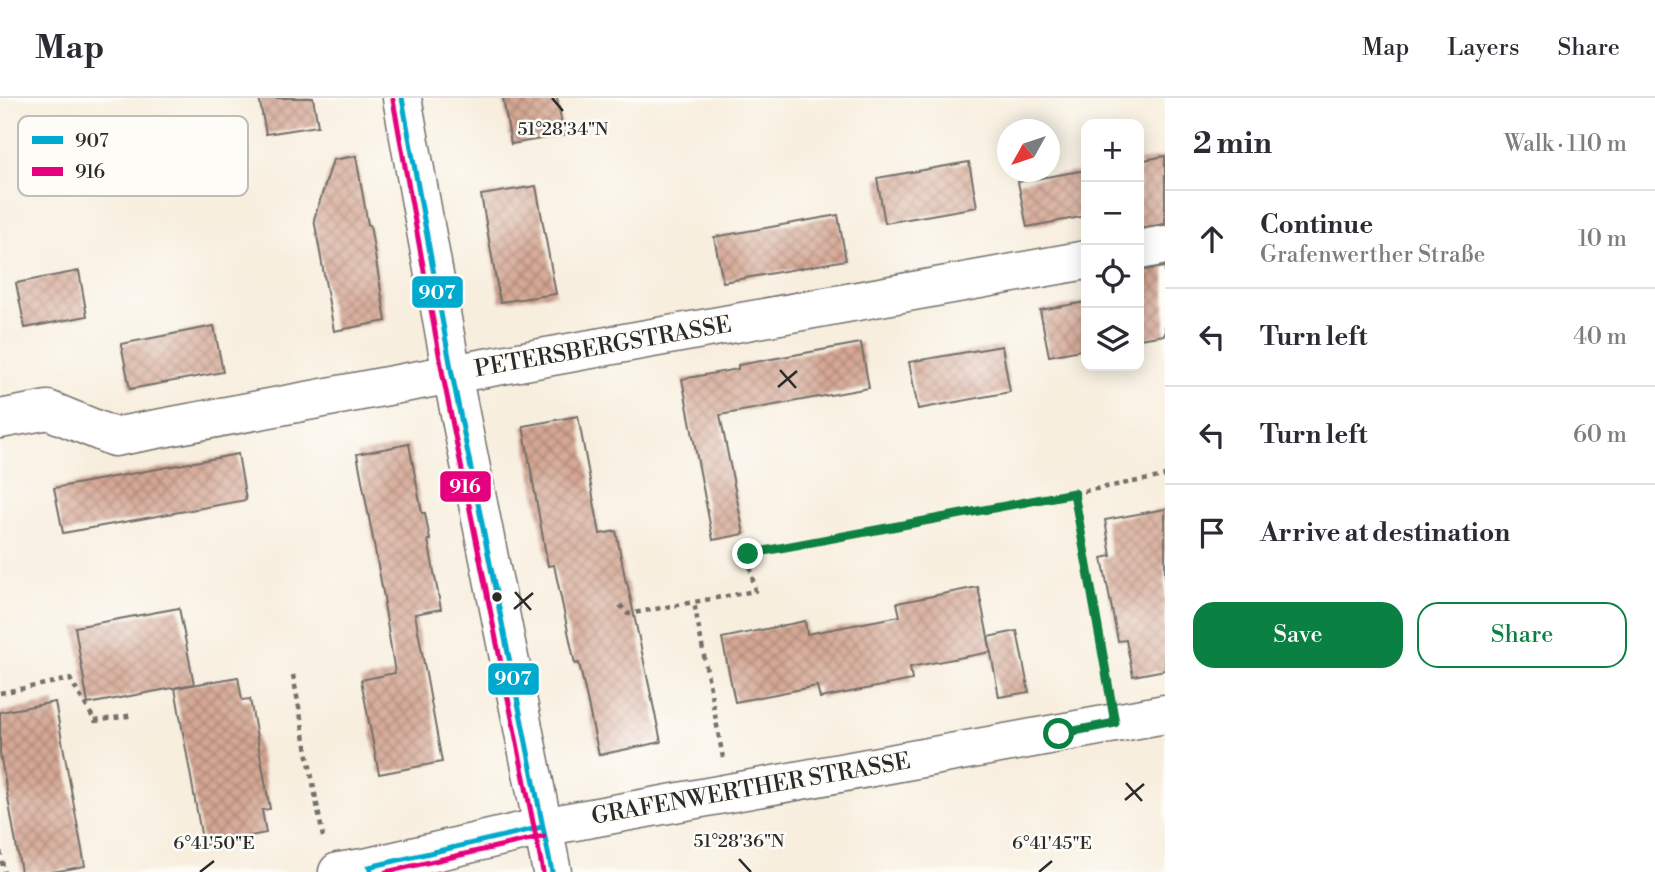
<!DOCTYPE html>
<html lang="en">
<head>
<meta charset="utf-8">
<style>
	:root { --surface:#fff; --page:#f2f2f3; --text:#2b2b33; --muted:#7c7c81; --line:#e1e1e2; --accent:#0b8043 }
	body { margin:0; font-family:"Libre Bodoni",serif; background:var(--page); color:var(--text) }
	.controls { position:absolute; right:21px; top:21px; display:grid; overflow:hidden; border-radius:14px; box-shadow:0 4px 18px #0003 }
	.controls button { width:63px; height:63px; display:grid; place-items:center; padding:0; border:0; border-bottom:2px solid var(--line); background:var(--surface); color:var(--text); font:35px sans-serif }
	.compass { position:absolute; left:997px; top:21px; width:63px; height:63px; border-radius:50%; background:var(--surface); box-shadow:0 4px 18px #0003; rotate:230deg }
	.stop { position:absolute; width:21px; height:21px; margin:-16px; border:5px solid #0b8043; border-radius:50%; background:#fff }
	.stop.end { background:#0b8043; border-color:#fff; box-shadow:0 2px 7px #0008 }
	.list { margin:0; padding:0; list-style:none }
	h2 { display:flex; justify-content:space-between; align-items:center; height:91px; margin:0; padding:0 28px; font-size:30px }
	h2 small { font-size:23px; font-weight:400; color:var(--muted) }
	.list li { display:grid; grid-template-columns:46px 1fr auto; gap:21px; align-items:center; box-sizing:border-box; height:98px; padding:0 28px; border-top:2px solid var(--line) }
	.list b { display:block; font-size:26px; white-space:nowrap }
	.list p { margin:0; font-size:23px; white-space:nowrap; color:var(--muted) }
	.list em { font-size:23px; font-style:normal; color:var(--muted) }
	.actions { display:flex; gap:14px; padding:21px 28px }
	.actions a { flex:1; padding:16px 0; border:2px solid var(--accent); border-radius:21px; text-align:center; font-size:24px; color:var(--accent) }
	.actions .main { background:var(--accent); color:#fff }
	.icon { flex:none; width:38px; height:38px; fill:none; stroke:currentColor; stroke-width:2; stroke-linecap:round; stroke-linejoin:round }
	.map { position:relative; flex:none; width:1165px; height:774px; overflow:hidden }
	header { display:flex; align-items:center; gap:42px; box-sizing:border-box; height:98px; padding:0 35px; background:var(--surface); border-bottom:2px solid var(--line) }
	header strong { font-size:33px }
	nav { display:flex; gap:38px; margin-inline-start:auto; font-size:24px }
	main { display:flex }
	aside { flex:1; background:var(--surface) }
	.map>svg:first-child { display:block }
	.building { fill:url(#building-cross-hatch) }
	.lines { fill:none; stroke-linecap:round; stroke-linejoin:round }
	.street-casing { stroke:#736f6a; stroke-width:41 }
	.path { stroke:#736f6a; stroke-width:4.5; stroke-dasharray:5 5; stroke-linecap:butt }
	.street { stroke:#fff; stroke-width:38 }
	.bus-1-casing { stroke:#fdfcf7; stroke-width:10 }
	.bus-2-casing { stroke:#fdfcf7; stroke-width:10 }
	.bus-1 { stroke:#00a9ce; stroke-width:5 }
	.bus-2 { stroke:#e5007d; stroke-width:5 }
	.route { stroke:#0b8043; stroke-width:9 }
	.ticks { fill:none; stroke:#2b2b2b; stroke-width:2.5 }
	.bus-dot { fill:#2b2b2b; stroke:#fdfcf7; stroke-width:2.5 }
	.labels { text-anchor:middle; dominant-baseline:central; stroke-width:5; stroke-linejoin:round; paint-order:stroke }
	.street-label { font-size:23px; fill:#2b2b2b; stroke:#fdfcf7 }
	.key { fill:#fdfcf7; stroke:#bebdba; stroke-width:2 }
	.key-label { font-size:19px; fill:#2b2b2b }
	.ticks-label { font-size:18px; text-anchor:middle; fill:#2b2b2b; stroke:#fdfcf7; stroke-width:5; stroke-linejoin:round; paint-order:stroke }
	.line-badge { stroke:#fdfcf7; stroke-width:2.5 }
	.badge-label { font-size:19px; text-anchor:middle; font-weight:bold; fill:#fff }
</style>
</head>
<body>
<header>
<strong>Map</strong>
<nav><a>Map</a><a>Layers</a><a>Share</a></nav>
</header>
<main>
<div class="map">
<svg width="1165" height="774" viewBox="0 0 1165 774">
	<defs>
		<pattern id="building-cross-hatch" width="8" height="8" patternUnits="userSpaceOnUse" patternTransform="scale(1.75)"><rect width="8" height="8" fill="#d5a794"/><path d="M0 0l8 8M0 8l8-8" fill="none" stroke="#ad8879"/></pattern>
	</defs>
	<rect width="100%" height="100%" fill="#fdfcf7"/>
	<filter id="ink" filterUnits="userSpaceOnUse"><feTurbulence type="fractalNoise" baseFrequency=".0143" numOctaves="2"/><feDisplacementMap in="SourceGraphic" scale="14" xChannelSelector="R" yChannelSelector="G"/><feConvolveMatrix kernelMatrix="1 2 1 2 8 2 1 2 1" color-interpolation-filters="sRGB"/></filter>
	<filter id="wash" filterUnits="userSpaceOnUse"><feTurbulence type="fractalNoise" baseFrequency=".00686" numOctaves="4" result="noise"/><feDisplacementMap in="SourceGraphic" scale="28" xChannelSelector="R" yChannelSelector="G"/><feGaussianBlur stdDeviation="1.57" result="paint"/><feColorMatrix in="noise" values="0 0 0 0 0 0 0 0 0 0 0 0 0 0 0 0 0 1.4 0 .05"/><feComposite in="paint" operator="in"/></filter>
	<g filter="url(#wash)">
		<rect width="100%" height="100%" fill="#f8eede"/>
		<g id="blocks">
			<g class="building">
				<path d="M259,0H313L318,28L266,36Z"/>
				<path d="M503,0H557L564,37L511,46Z"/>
				<path d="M356,58L368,127H370L386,223L334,233L314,121L333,62Z"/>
				<path d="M1165,58V126L1139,130V63Z"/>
				<path d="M969,64L977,109L885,125L877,80Z"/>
				<path d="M1086,72V118L1027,129L1018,84Z"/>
				<path d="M536,88L556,196L500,204L481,97Z"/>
				<path d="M838,117L846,162L723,184L714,139Z"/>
				<path d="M1165,169V237L1139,241V173Z"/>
				<path d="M79,173L87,218L25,230L16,185Z"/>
				<path d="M1086,204V251L1049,258L1040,212Z"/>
				<path d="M214,228L223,274L130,291L121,246Z"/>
				<path d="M861,245L869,290L720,317L744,436L713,442L682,281L738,271V267Z"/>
				<path d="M1002,248L1010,294L918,311L909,264Z"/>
				<path d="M578,318L600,436L616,433L626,485L627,484L661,644L599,657L579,565L575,566L554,467L548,468L523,328Z"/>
				<path d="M409,346L422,415H425L430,442H428L441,511L415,516L442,664L379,676L361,582L395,575L384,506L385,505L357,356Z"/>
				<path d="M238,356L246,402L63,435L54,390Z"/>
				<path d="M1165,411V572L1133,578L1126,542L1118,543L1102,460L1111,458L1105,422Z"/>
				<path d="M978,489L991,554L910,569L912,582L820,600L817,588L735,604L722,540L805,523L807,536L900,518L897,505Z"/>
				<path d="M179,510L194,586L88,606L75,529Z"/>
				<path d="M1017,533L1029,594L999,599L988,539Z"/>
				<path d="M238,579L242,602L250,601L270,711L262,712L266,735L203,747L175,590Z"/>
				<path d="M55,604L85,768L53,774H21L0,655V614Z"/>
			</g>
		</g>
	</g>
	<g filter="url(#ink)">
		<use href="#blocks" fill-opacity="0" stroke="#736f6a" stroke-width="2"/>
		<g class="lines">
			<defs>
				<g id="street">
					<path d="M402,0L452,276L552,774"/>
					<path d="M1139,152L1165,147"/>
					<path d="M0,321L48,312L114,339L452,276L1086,162"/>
					<path d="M338,774L369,769L542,729L1165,616"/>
				</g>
			</defs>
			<use href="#street" class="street-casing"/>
			<g class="path">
				<path d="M1074,395L1109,590"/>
				<path d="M620,507L628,516L694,504"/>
				<path d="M293,577L323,739"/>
				<path d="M0,595L70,581L95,623L134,617"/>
				<path d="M723,660L694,504L755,493L748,456L1165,378"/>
				<path d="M0,753L4,774"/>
			</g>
			<use href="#street" class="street"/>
			<defs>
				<g id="bus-1">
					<path d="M402,0L452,276L552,774"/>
					<path d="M371,774L369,769L542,729"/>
				</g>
				<g id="bus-2">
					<path d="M393,2L443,278L543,774"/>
					<path d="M386,774L544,738"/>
				</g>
			</defs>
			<use href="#bus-1" class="bus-1-casing"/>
			<use href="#bus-2" class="bus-2-casing"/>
			<use href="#bus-1" class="bus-1"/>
			<use href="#bus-2" class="bus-2"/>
		</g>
	</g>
	<g class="lines" filter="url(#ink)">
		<path class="route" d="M748,456L1074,395L1115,625L1059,636"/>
	</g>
	<path class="ticks" d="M552,0L563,13M780,272L796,290M778,289L797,273M515,494L531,512M514,511L533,495M1126,685L1142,703M1125,702L1144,686M739,761L751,774M200,774L214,763M1039,774L1052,763"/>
	<circle class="bus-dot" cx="497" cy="499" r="6"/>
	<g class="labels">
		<g class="street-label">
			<text transform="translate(603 249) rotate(-10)">PETERSBERGSTRASSE</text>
			<text transform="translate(751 691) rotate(-10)">GRAFENWERTHER STRASSE</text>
		</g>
	</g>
	<rect x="18" y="18" width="230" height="80" rx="10" class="key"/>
	<rect x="32" y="38" width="31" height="8" fill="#00a9ce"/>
	<rect x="32" y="69" width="31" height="9" fill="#e5007d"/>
	<g class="key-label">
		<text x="75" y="49">907</text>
		<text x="75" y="80">916</text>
	</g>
	<g class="ticks-label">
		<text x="563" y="37">51°28'34"N</text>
		<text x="739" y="749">51°28'36"N</text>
		<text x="214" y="751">6°41'50"E</text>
		<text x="1052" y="751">6°41'45"E</text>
	</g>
	<g class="line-badge">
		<rect x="411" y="177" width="53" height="34" rx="7" fill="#00a9ce"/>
		<rect x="439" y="372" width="53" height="33" rx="7" fill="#e5007d"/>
		<rect x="487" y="564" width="53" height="34" rx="7" fill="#00a9ce"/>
	</g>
	<g class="badge-label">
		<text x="437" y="201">907</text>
		<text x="465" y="395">916</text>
		<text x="513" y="587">907</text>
	</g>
</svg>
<div class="controls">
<button>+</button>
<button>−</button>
<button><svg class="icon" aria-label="locate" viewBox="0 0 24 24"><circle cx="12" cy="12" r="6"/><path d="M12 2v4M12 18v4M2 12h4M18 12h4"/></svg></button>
<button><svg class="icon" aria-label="layers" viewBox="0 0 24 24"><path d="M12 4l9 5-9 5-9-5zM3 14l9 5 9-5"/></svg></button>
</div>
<svg class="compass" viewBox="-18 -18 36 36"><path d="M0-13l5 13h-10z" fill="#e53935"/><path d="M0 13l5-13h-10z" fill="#7c7c81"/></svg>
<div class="stop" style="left:1059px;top:636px"></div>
<div class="stop end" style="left:748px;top:456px"></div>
</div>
<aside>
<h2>2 min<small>Walk · 110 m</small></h2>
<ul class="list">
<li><svg class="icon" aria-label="ahead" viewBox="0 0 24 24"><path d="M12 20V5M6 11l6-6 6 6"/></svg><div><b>Continue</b><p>Grafenwerther Straße</p></div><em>10 m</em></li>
<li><svg class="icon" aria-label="left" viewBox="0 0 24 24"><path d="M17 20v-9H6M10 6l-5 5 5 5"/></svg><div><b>Turn left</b></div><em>40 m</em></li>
<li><svg class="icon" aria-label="left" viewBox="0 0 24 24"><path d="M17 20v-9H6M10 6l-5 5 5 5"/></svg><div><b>Turn left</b></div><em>60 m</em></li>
<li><svg class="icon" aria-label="arrive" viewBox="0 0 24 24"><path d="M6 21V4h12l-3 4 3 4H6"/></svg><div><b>Arrive at destination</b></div></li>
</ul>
<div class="actions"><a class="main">Save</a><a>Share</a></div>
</aside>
</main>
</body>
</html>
